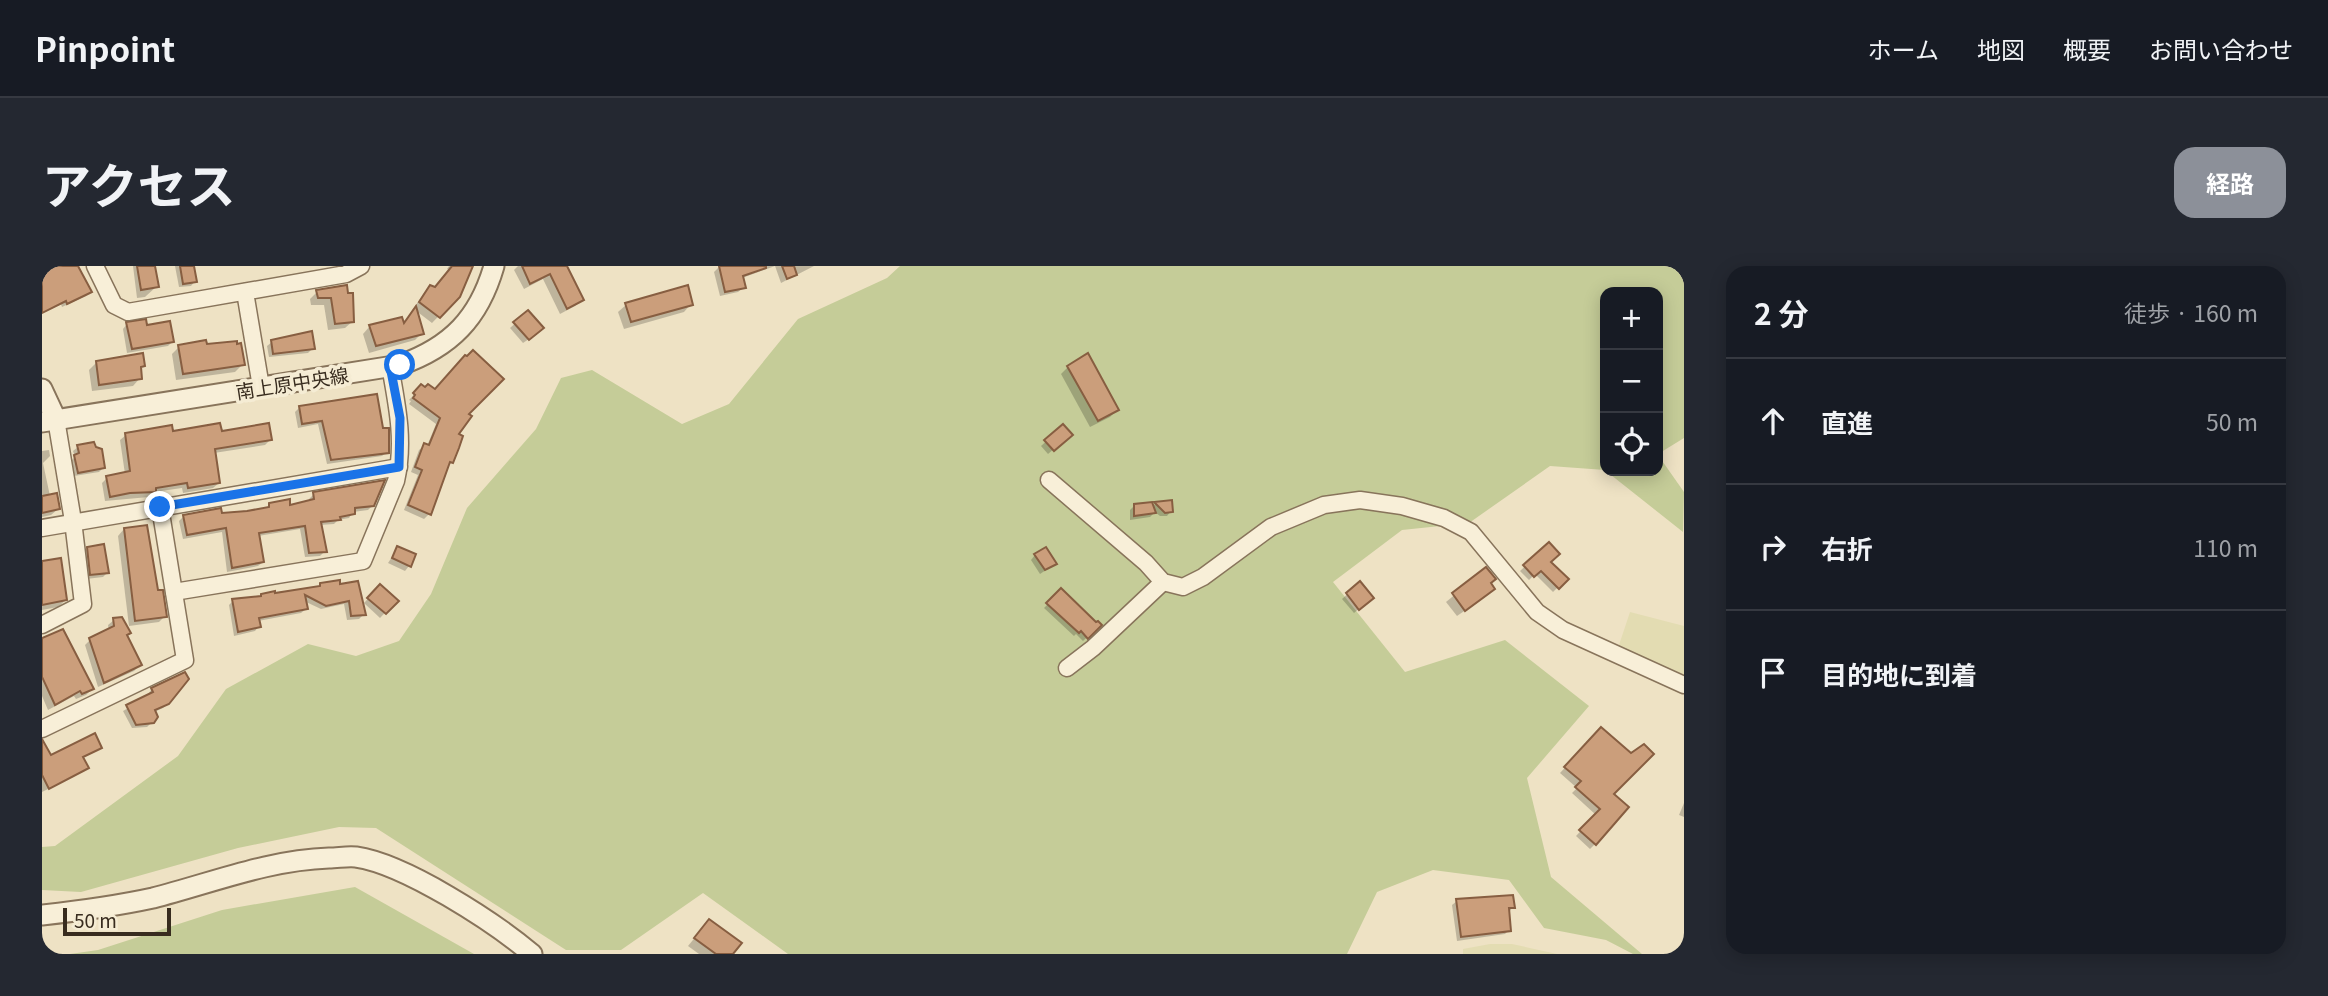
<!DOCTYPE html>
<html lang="ja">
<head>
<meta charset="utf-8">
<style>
	:root { --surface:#171b24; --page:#242831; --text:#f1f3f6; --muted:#9ea1a6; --line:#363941; --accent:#8c9099 }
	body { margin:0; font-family:Georgia,"Noto Sans JP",serif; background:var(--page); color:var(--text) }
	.controls { position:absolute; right:21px; top:21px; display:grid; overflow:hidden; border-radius:14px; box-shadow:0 4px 18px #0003 }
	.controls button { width:63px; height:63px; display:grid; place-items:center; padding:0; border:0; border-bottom:2px solid var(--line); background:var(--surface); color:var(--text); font:35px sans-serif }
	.scale { position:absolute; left:21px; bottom:18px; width:108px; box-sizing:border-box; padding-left:7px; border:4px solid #382c1f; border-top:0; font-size:19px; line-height:24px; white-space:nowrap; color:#382c1f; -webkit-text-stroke:5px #f5ecd4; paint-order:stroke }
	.stop { position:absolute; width:21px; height:21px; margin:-16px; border:5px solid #1a73e8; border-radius:50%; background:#fff }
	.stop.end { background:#1a73e8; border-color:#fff; box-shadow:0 2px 7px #0008 }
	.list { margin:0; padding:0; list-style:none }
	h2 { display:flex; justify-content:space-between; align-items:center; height:91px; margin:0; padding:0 28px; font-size:30px }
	h2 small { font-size:23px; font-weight:400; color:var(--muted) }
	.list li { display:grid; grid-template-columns:46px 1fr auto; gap:21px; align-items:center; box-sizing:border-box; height:126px; padding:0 28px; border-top:2px solid var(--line) }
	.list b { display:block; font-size:26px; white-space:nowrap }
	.list em { font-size:23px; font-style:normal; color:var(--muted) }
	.icon { flex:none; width:38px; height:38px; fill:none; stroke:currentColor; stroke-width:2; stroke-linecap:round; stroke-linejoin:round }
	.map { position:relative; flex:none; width:1642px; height:688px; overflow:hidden; border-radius:21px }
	header { display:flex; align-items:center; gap:42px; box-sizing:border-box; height:98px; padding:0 35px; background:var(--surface); border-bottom:2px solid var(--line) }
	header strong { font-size:33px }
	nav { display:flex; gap:38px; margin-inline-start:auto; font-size:24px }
	.intro { display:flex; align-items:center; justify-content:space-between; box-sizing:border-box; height:168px; padding:0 42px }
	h1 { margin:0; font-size:49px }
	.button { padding:18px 32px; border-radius:21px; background:var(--accent); color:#fff; font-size:24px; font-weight:700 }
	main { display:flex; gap:42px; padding:0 42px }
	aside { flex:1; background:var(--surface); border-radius:21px; box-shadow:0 4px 18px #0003 }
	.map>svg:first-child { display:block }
	.farmland { fill:#e3dcb2 }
	.green { fill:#c5cc98 }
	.shadow { fill:#0003 }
	.building { fill:#cb9e7b; stroke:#875e41; stroke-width:2 }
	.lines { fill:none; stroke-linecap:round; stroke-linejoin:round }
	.minor-casing { stroke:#88745b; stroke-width:19 }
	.tertiary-casing { stroke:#88745b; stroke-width:23 }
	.minor { stroke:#f8efd8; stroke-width:16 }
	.tertiary { stroke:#f8efd8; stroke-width:19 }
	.route { stroke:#1a73e8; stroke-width:9 }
	.labels { text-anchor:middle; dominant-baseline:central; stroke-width:7; stroke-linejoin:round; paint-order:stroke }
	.street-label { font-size:19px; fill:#382c1f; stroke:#f5ecd4 }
</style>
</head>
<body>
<header>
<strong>Pinpoint</strong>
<nav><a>ホーム</a><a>地図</a><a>概要</a><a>お問い合わせ</a></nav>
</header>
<div class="intro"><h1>アクセス</h1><a class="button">経路</a></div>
<main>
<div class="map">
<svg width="1642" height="688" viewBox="0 0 1642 688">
	<rect width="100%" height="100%" fill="#eee2c4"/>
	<g class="farmland">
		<path d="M1588,346L1642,360V412L1576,382Z"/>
		<path d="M1448,678H1470L1515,688H1421V683Z"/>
	</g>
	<g class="green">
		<path d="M858,0H1642V172L1616,188V26H1563V204L1508,200L1427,257L1360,264L1291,316L1363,406L1463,374L1547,440L1485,512L1509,611L1600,688H1591L1564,674L1502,662L1467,614L1391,604L1335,626L1305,688H746L661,627L579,684H524L334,562L297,561L196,582L39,626L0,624V581L13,580L136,490L184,423L266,378L314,390L357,375L389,328L425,242L494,163L519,112L550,104L640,158L687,138L756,53L845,12Z"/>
		<path d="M1616,189L1642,226L1641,266L1564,205H1616Z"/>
		<path d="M313,621L432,688H28L56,684L180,644Z"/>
	</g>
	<g class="shadow">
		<path d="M0,0H34L48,26L44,30L20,41L19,38L0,48Z"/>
		<path d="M91,0H112L115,20L103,31L95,32Z"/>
		<path d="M133,0H151L153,15L149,20L137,21Z"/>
		<path d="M407,0H431L416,30L390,57L373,44L380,67L373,74L327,87L321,68L328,60L361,58L382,27L388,21L392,23L408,4L405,3Z"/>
		<path d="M476,0H524L540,34L533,40L518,48L501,13L482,23L472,4Z"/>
		<path d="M678,0H772L739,17L733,0L700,12L702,21L696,26L678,30L672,6Z"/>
		<path d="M303,21L311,55L303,62L286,64L282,39H269L268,33L275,26Z"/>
		<path d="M649,38L642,46L582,63L576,46L584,39Z"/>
		<path d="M486,46L496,67L481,77L468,62Z"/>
		<path d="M85,58L130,76L126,80L85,87L81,63Z"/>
		<path d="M230,76L271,82L266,87L227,91L225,80Z"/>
		<path d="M164,80L201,98L193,106L134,114L130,88L137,81Z"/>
		<path d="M55,96L102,99L97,104L98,112L91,120L50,125L47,104Z"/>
		<path d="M1026,101L1075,144L1068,151L1048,161L1019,108Z"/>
		<path d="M379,121L424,148L415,169L409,196L405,201L387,248L382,253L362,244L376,209L369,206L377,184L383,179L385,180L394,158L367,138L369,135L367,134Z"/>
		<path d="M257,142L345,186L340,190L285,198L276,158L256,162L253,146Z"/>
		<path d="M1021,160L1028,169L1006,188L999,180Z"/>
		<path d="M129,167H178L228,174L223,179L172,187L177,217L171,222L141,227L140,222L112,226L107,231L63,235L60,217L65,212L83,208L78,174L84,169Z"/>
		<path d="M36,181L61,202L57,206L32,210L29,195L33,191L31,185Z"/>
		<path d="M7,184L8,190L1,197L8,230L16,243L9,249L0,251V185Z"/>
		<path d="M272,228L331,239L326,244L311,246L307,252L296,254L292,258L278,259L283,285L278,290L263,291L258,263L216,270L221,296L216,300L185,306L180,266L141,273L137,255L142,250L223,243L228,239L247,241L268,236L267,233Z"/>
		<path d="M1128,236L1129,245L1125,250H1118L1113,246L1108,251L1088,254V244L1092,240L1110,241L1113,238Z"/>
		<path d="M82,263L123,350L117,356L87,360L76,270Z"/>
		<path d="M1507,278V296L1524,313L1511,326L1493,308L1487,314L1478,305Z"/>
		<path d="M46,282L65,307L61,311L44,313L41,287Z"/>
		<path d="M356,282L372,289L367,300L363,305L346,297Z"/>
		<path d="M993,289L1013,298L998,308L989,294Z"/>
		<path d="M0,297L24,334L16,341L0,344Z"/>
		<path d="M1444,303L1448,318L1444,330L1415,350L1404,336Z"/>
		<path d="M1317,318L1325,336L1312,347L1300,333Z"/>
		<path d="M279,319L297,320L322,348L317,353L305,354L302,338L279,343L262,335L264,343L259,347L216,355L217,360L213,365L192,370L187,339L191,335L275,322Z"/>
		<path d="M338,320L354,335L338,352L322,337Z"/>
		<path d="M1019,325L1054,359H1058L1041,375L1034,368L1032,370L1002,342Z"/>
		<path d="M72,354L98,399L92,405L56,421L43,379L48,374L67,365L66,359Z"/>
		<path d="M0,376L50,423L44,429L34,433L32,430L6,444L0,430Z"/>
		<path d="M110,423L126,437L121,442L112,446L110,456L105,461L90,462L81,445L107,430L106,428Z"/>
		<path d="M1559,463L1570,528L1553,578L1548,583L1534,570L1554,549L1530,527L1535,522L1518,507Z"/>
		<path d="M0,482L8,492L58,482L40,492L45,501L40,506L0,526Z"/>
		<path d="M1642,537V551L1637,549Z"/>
		<path d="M1415,635L1471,641L1467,646V664L1463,668L1415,675L1410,639Z"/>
		<path d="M660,663L689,688H657L646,680Z"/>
		<path d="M1642,678V688H1636L1638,682Z"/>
	</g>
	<g class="building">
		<path d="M0,0H36L50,26L25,38L24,35L0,47Z"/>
		<path d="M95,0H113L117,21L99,24Z"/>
		<path d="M138,0H152L155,16L141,18Z"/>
		<path d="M410,0H431L418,31L398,52L377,36L388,19L393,21Z"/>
		<path d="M480,0H525L542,34L525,43L508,8L488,18Z"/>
		<path d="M677,0H724V2L701,10L704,22L683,26Z"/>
		<path d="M740,0H752L755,9L745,13Z"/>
		<path d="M305,19L306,27H311L312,56L293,58L289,32H276L274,24Z"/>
		<path d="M646,19L651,39L589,56L583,37Z"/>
		<path d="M374,40L382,68L334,80L327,59L360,51L362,57Z"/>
		<path d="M486,44L502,62L487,74L471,56Z"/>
		<path d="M104,53L105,59L128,55L132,76L90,83L84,56Z"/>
		<path d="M270,65L273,83L231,88L229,74Z"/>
		<path d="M164,74L165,78L195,75V78L199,77L203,99L141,108L136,79Z"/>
		<path d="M431,84L462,113L427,148L430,150L417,168L421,170L417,182L411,197L408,196L389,249L366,239L380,204L373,201L382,177L387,179L398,152L371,132L373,129L371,127L379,118L383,121L386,118L393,123L423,89L425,90Z"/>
		<path d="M101,87L103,100L99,101L100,113L57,119L54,95Z"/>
		<path d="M1046,87L1077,144L1056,155L1025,100Z"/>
		<path d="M335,128L341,162H347V187L289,194L280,155L260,158L257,140Z"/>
		<path d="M178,157L180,165L227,157L230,174L173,183L178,217L146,222L145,217L114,222V226L88,227L68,231L64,210L88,205L83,167L130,159L131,165Z"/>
		<path d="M1021,158L1031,169L1012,185L1002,174Z"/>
		<path d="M52,176L54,181L60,183L63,202L36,207L32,189L37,187L35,179Z"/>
		<path d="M343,214L332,240L313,242V248L298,251L299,254L279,256L285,286L267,287L263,260L217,267L222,296L190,302L184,262L145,269L141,249L179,242L180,247L205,245L227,241V237L248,233V239L272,233L271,226Z"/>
		<path d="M15,227L18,243L0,247V230Z"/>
		<path d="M1130,234L1131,246L1123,247L1112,236Z"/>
		<path d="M1110,236L1114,247L1092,250V238Z"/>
		<path d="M105,259L116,324H121L125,351L93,355L82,262Z"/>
		<path d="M1507,276L1518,288L1509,296L1527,313L1517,323L1499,305L1492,311L1481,299Z"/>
		<path d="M62,278L67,307L48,309L45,281Z"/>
		<path d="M355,280L374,288L369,301L350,292Z"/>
		<path d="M1004,281L1015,298L1003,304L992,288Z"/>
		<path d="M19,292L25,334L0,339V295Z"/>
		<path d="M1444,301L1454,313L1449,317L1453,323L1423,345L1410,327Z"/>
		<path d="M298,314V318L316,315L324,349L309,350L307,335L284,340L263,329L266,343L217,352L219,361L196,366L190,333L219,330V328L233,325V327L278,320V317Z"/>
		<path d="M1318,315L1332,332L1317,344L1304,327Z"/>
		<path d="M338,318L357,335L344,348L325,332Z"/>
		<path d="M1019,322L1054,356L1056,355L1060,359L1046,373L1039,365L1037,367L1004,337Z"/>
		<path d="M80,351L89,367L85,369L100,399L62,417L47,372L72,360L71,352Z"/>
		<path d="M21,363L52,423L40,428L38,425L13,439L0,411V372Z"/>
		<path d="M143,406L147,413L127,438L113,444L116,451L112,457L94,459L84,439L111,426L109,422Z"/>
		<path d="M1559,461L1589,487L1602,478L1612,488L1572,528L1587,541L1554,579L1537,564L1558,543L1533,521L1539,515L1522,501Z"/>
		<path d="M53,467L60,482L41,491L47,502L7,523L0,509V473L9,489Z"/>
		<path d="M1471,629L1473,642H1467L1469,665L1419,671L1414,633Z"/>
		<path d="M667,653L700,677L691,688H674L652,672Z"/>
	</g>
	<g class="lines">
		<defs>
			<g id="minor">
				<path d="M53,0L72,39L86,46L304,8L319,0"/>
				<path d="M203,26L219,121"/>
				<path d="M1007,214L1104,297L1121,316L1141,321L1161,311L1229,261L1282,239L1318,234L1360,240L1402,252L1429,266L1495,346L1521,364L1642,419"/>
				<path d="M0,262L357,201"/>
				<path d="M132,326L321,295L354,215C363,175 355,139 348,100"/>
				<path d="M0,359L41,338L31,255L14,153"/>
				<path d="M1025,402L1051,382L1121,316"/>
				<path d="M0,463L143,394L118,241"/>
			</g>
			<g id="tertiary">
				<path d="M0,123L14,153"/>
				<path d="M0,156L358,99C409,81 437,52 452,0"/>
				<path d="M0,649C37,645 74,640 111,632C170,617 226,594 287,592C296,592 305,590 314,591C363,598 452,656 490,688"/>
			</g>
		</defs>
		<use href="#minor" class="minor-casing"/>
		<use href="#tertiary" class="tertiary-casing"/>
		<use href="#minor" class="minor"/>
		<use href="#tertiary" class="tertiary"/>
	</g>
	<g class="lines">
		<path class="route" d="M118,241L357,201L358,152L348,100L358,99"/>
	</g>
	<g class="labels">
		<g class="street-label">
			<text transform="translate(250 116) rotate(-9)">南上原中央線</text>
		</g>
	</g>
</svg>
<div class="controls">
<button>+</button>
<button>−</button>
<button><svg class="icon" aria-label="locate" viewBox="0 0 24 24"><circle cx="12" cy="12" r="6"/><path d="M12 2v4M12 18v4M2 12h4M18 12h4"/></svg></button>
</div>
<div class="scale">50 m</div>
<div class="stop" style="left:358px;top:99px"></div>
<div class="stop end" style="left:118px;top:241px"></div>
</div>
<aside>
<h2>2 分<small>徒歩 · 160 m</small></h2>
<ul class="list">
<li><svg class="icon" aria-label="ahead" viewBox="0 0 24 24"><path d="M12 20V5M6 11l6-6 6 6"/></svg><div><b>直進</b></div><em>50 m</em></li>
<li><svg class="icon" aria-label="right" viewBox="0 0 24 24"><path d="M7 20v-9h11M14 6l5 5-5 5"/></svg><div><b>右折</b></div><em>110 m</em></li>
<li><svg class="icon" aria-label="arrive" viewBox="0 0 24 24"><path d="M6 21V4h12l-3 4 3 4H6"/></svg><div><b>目的地に到着</b></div></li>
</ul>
</aside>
</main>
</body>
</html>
